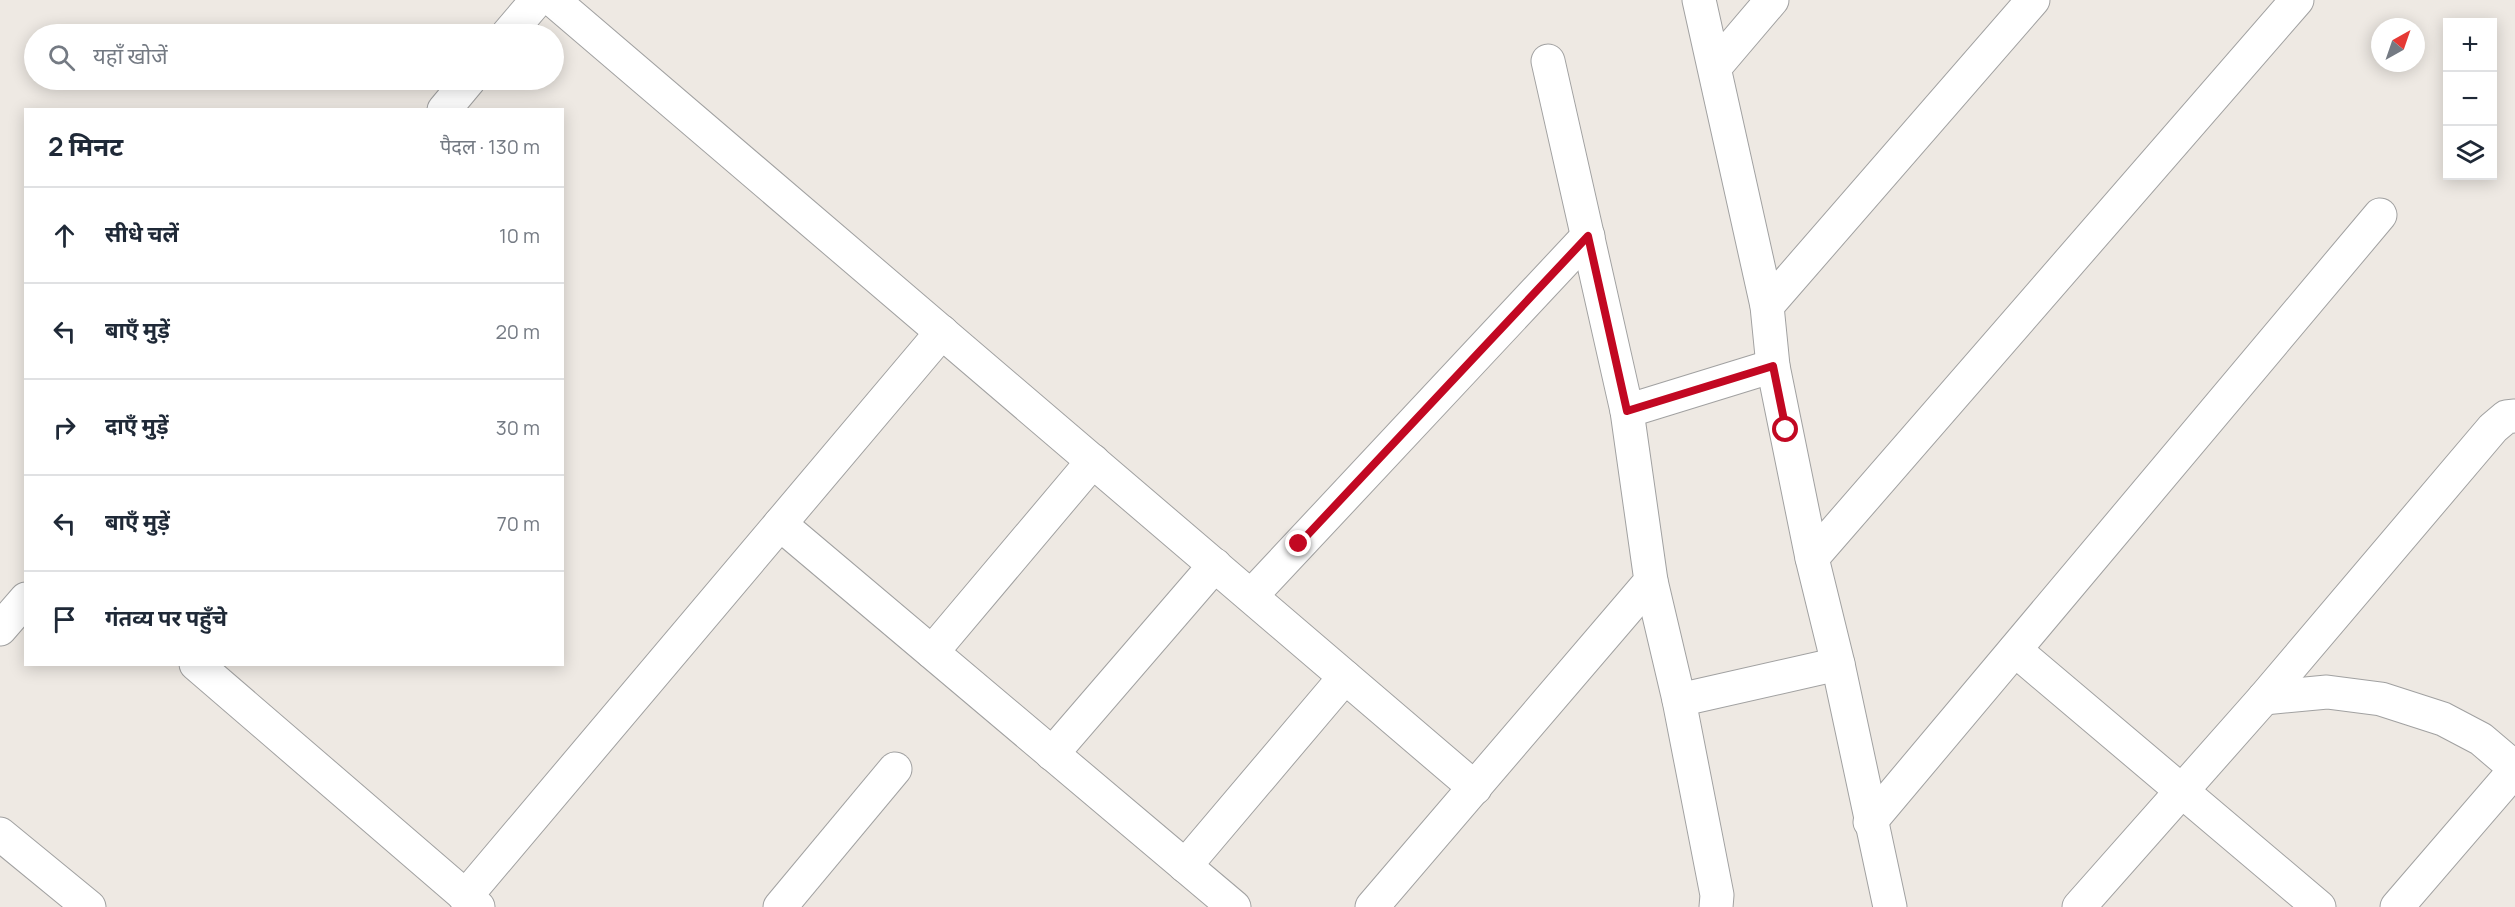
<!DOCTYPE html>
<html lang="hi">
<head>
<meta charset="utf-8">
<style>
	:root { --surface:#fff; --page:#f2f2f3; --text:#1f2937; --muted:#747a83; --line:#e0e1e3 }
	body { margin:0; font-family:Manrope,"Noto Sans Devanagari",sans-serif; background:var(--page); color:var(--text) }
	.controls { position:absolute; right:18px; top:18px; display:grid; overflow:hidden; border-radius:0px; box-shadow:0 3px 15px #0003 }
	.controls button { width:54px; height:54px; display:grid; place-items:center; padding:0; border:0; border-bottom:2px solid var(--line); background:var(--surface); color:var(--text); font:30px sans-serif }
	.compass { position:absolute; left:2371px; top:18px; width:54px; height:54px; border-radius:50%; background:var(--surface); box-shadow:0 3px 15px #0003; rotate:40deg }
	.stop { position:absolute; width:18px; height:18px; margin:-14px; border:4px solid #c20822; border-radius:50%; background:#fff }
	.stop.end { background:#c20822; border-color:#fff; box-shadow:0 2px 6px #0008 }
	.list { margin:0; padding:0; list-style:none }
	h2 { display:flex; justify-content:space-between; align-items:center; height:78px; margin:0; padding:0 24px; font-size:26px }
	h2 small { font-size:20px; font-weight:400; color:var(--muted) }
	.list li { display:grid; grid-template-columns:39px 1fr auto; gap:18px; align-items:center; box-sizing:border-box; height:96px; padding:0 24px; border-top:2px solid var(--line) }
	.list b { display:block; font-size:22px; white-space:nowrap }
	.list em { font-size:20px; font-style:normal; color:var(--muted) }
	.icon { flex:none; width:33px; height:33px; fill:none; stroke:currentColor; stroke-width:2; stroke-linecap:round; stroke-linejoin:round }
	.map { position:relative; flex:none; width:2515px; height:907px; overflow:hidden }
	.search { position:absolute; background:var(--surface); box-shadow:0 3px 15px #0003; left:24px; top:24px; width:540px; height:66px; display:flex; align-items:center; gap:15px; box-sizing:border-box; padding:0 21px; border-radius:33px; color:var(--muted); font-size:22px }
	.panel { position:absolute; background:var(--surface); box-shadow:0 3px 15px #0003; left:24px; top:108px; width:540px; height:558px; border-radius:0px }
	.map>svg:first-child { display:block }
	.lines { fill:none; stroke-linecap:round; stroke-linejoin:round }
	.minor-casing { stroke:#a1a1a1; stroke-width:35 }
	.tertiary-casing { stroke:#a1a1a1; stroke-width:35 }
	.minor { stroke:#fff; stroke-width:33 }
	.tertiary { stroke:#fff; stroke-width:33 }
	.route { stroke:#c20822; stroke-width:8 }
</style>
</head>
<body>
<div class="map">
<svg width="2515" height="907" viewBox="0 0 2515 907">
	<rect width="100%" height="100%" fill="#eee9e3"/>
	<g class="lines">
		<defs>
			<g id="minor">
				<path d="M553,0L1475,788"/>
				<path d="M1699,0L1767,306L1773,366L1812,558L1838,664L1890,907"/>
				<path d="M1548,61L1627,411L1773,366"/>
				<path d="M1715,67L1772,0"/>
				<path d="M1767,306L2033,0"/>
				<path d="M780,524L1234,907"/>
				<path d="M1812,558L2297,0"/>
				<path d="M1651,581L1679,700L1717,895L1716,907"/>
				<path d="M1251,596L1588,236"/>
				<path d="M2015,650L2319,907"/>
				<path d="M932,652L1093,461"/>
				<path d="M196,664L478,907"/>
				<path d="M2264,698L2327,692L2381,699L2443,719L2481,739L2515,768"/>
				<path d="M1679,700L1838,664"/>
				<path d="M1052,754L1215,565"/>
				<path d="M1870,822L2380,215"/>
				<path d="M0,834L89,907"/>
				<path d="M1185,866L1345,677"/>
				<path d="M465,897L942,332"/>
				<path d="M780,907L895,769"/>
				<path d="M1372,907L1651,581L1627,411"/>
				<path d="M2079,907L2264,698L2493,428L2506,417L2515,416"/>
				<path d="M2397,907L2515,770"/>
			</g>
			<g id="tertiary">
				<path d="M508,34L537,0"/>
				<path d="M444,110L469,80"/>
				<path d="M0,629L26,599"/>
			</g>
		</defs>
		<use href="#minor" class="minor-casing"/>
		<use href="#tertiary" class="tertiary-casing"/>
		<use href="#minor" class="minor"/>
		<use href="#tertiary" class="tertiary"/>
	</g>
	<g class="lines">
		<path class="route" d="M1299,544L1588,236L1627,411L1773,366L1786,430"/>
	</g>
</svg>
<div class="controls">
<button>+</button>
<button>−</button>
<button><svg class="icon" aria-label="layers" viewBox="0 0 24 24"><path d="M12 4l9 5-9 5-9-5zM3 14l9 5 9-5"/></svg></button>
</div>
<svg class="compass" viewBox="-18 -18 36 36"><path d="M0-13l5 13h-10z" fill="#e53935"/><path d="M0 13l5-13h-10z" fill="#747a83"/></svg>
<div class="stop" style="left:1786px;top:430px"></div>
<div class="stop end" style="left:1299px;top:544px"></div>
<div class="search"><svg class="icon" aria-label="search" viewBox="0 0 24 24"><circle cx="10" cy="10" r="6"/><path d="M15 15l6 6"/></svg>यहाँ खोजें</div>
<section class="panel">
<h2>2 मिनट<small>पैदल · 130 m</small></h2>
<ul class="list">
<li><svg class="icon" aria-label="ahead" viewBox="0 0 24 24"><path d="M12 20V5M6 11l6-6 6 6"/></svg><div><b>सीधे चलें</b></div><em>10 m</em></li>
<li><svg class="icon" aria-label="left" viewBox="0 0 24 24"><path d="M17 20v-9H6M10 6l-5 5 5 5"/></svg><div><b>बाएँ मुड़ें</b></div><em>20 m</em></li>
<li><svg class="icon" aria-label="right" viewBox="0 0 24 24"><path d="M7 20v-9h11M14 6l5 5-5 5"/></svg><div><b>दाएँ मुड़ें</b></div><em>30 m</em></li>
<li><svg class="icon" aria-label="left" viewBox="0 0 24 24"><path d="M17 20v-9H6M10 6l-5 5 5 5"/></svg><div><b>बाएँ मुड़ें</b></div><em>70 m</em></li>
<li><svg class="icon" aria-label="arrive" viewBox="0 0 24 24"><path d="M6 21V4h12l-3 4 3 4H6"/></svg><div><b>गंतव्य पर पहुँचे</b></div></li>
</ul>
</section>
</div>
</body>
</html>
